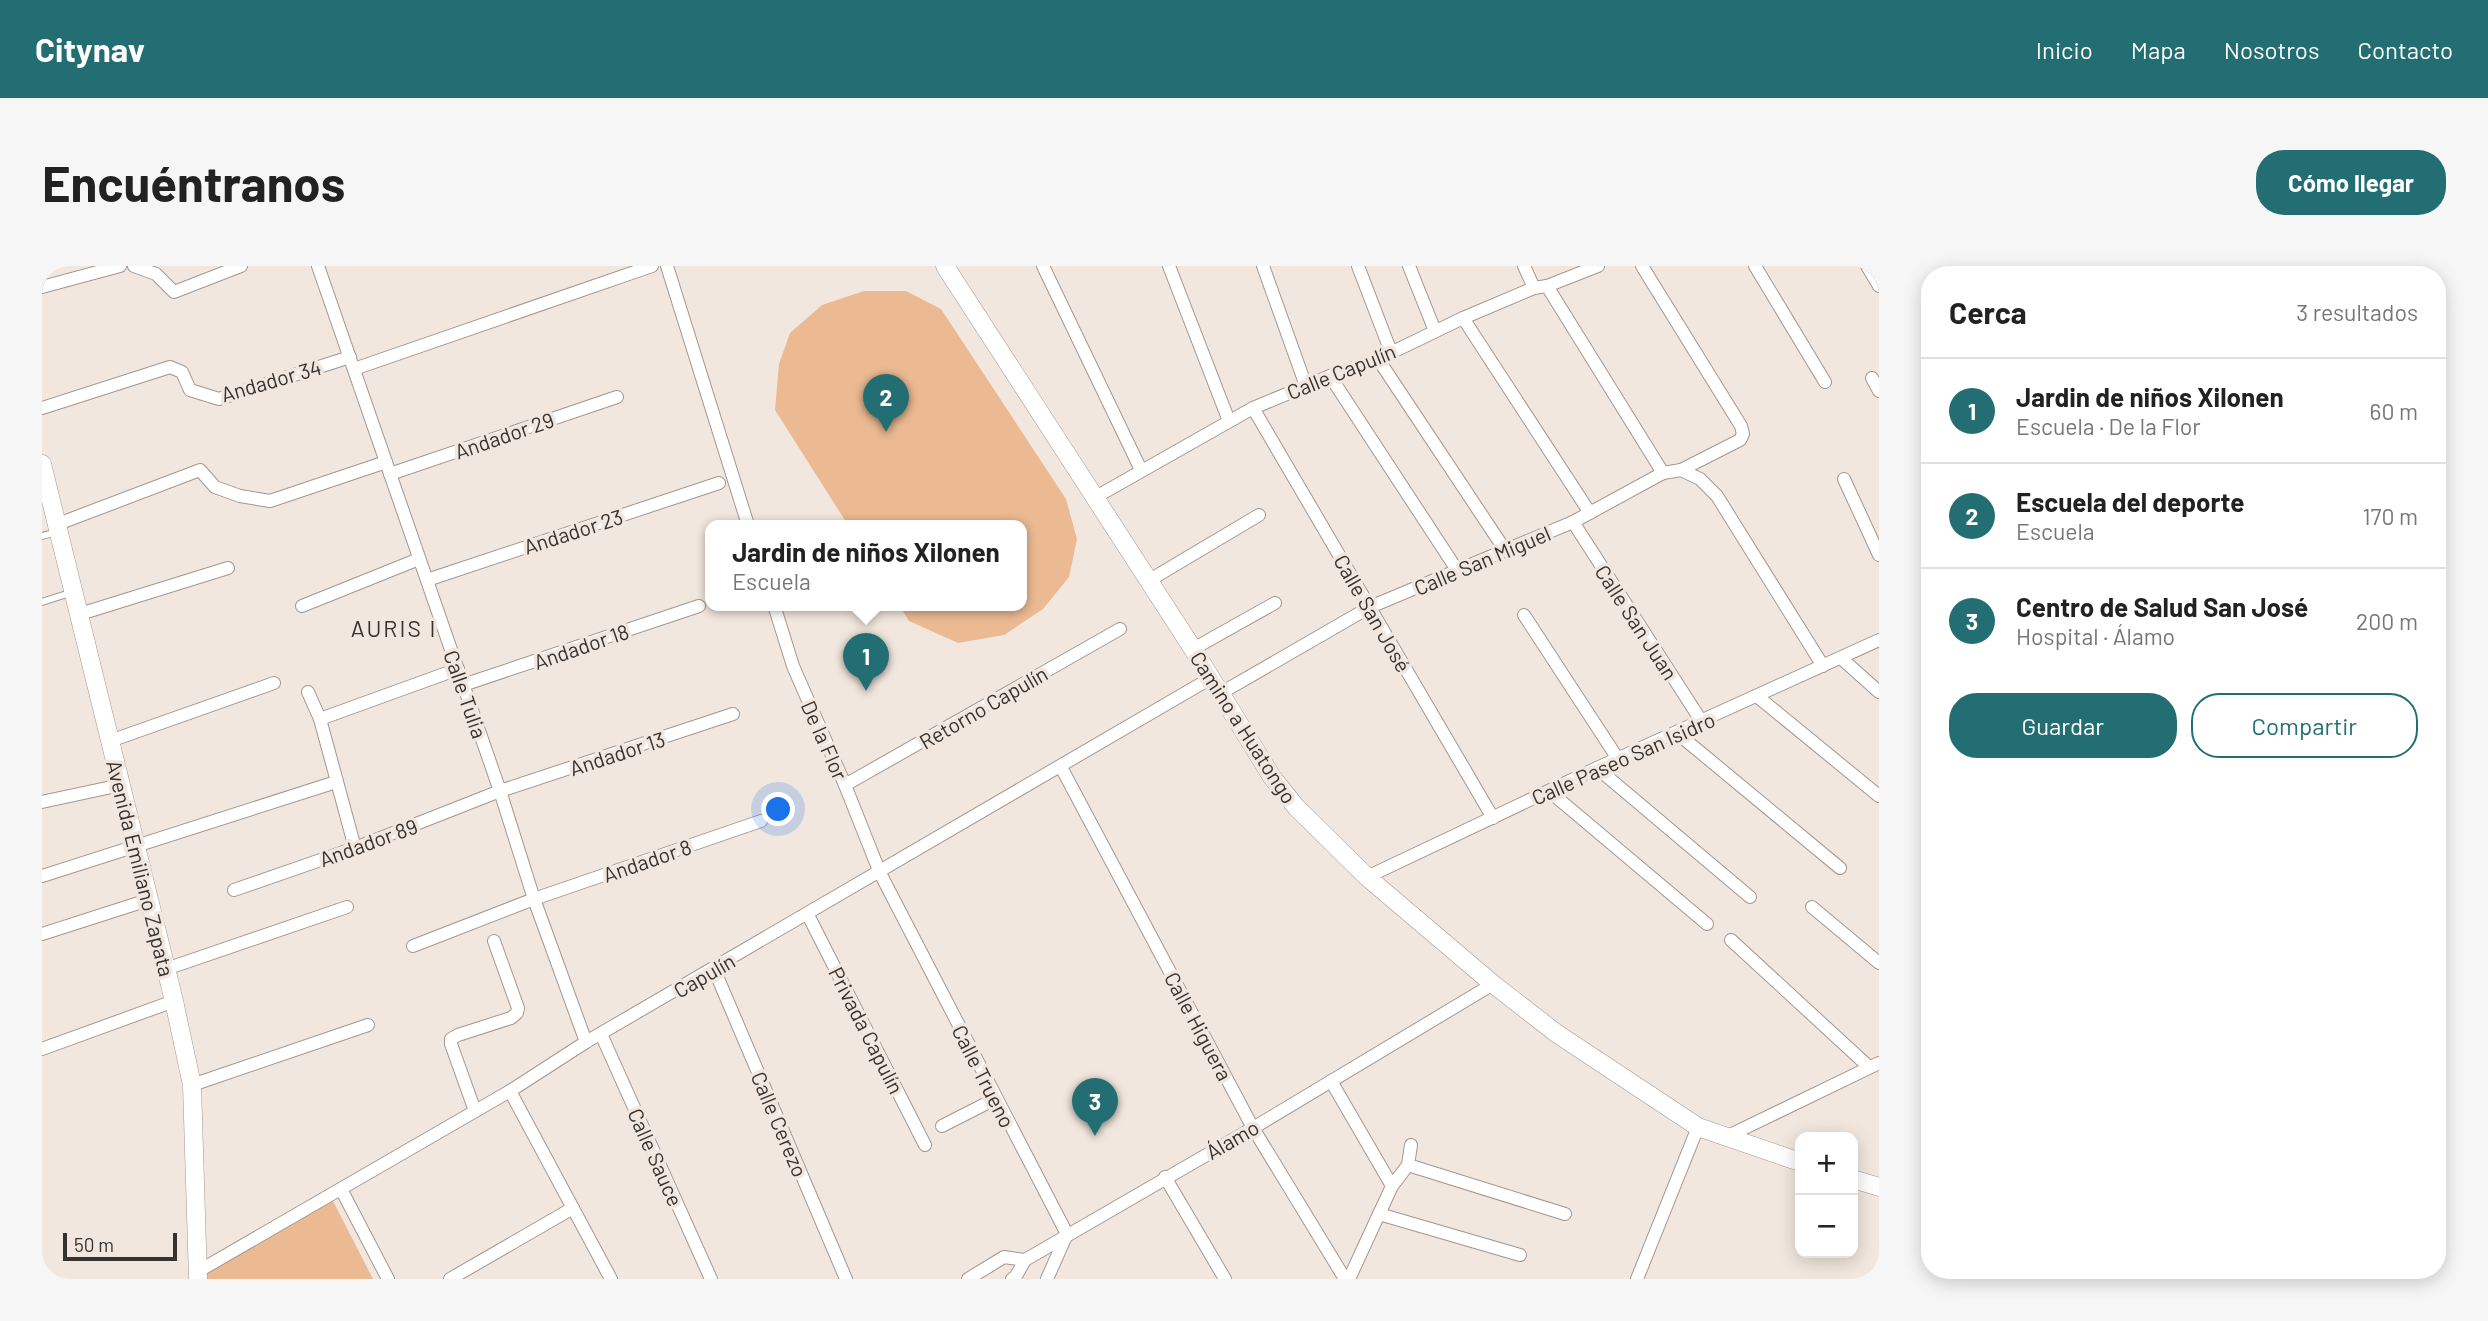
<!DOCTYPE html>
<html lang="es">
<head>
<meta charset="utf-8">
<style>
	:root { --surface:#fff; --page:#f6f6f6; --text:#222; --muted:#767676; --line:#e0e0e0; --accent:#236e73 }
	body { margin:0; font-family:Barlow,sans-serif; background:var(--page); color:var(--text) }
	.controls { position:absolute; right:21px; bottom:21px; display:grid; overflow:hidden; border-radius:14px; box-shadow:0 4px 18px #0003 }
	.controls button { width:63px; height:63px; display:grid; place-items:center; padding:0; border:0; border-bottom:2px solid var(--line); background:var(--surface); color:var(--text); font:35px sans-serif }
	.scale { position:absolute; left:21px; bottom:18px; width:114px; box-sizing:border-box; padding-left:7px; border:4px solid #36322f; border-top:0; font-size:19px; line-height:24px; white-space:nowrap; color:#36322f; -webkit-text-stroke:5px #f2e7de; paint-order:stroke }
	.you { position:absolute; left:737px; top:544px; width:24px; height:24px; margin:-18px; border:5px solid #fff; border-radius:50%; background:#1a73e8; box-shadow:0 0 0 10px #1a73e833 }
	.badge { display:grid; place-items:center; width:46px; height:46px; border-radius:50%; background:var(--accent); color:#fff; font-size:23px; font-weight:700 }
	.pin { position:absolute; translate:-50% -58px; filter:drop-shadow(0 2px 4px #0008) }
	.pin::after { content:''; position:absolute; top:37px; width:24px; height:21px; background:inherit; clip-path:polygon(0 0,100% 0,50% 100%) }
	.popup { position:absolute; left:663px; top:254px; width:322px; height:91px; box-sizing:border-box; display:grid; place-content:center; border-radius:14px; background:var(--surface); filter:drop-shadow(0 2px 5px #0005); font-size:23px; white-space:nowrap; color:var(--muted) }
	.popup b { font-size:26px; color:var(--text) }
	.popup::after { content:''; position:absolute; left:50%; top:100%; margin-left:-14px; border:14px solid transparent; border-top-color:var(--surface) }
	.list { margin:0; padding:0; list-style:none }
	h2 { display:flex; justify-content:space-between; align-items:center; height:91px; margin:0; padding:0 28px; font-size:30px }
	h2 small { font-size:23px; font-weight:400; color:var(--muted) }
	.list li { display:grid; grid-template-columns:46px 1fr auto; gap:21px; align-items:center; box-sizing:border-box; height:105px; padding:0 28px; border-top:2px solid var(--line) }
	.list b { display:block; font-size:26px; white-space:nowrap }
	.list p { margin:0; font-size:23px; white-space:nowrap; color:var(--muted) }
	.list em { font-size:23px; font-style:normal; color:var(--muted) }
	.actions { display:flex; gap:14px; padding:21px 28px }
	.actions a { flex:1; padding:16px 0; border:2px solid var(--accent); border-radius:28px; text-align:center; font-size:24px; color:var(--accent) }
	.actions .main { background:var(--accent); color:#fff }
	.map { position:relative; flex:none; width:1837px; height:1013px; overflow:hidden; border-radius:28px }
	header { display:flex; align-items:center; gap:42px; box-sizing:border-box; height:98px; padding:0 35px; background:var(--accent); color:#fff }
	header strong { font-size:33px }
	nav { display:flex; gap:38px; margin-inline-start:auto; font-size:24px }
	.intro { display:flex; align-items:center; justify-content:space-between; box-sizing:border-box; height:168px; padding:0 42px }
	h1 { margin:0; font-size:49px }
	.button { padding:18px 32px; border-radius:28px; background:var(--accent); color:#fff; font-size:24px; font-weight:700 }
	main { display:flex; gap:42px; padding:0 42px }
	aside { flex:1; background:var(--surface); border-radius:28px; box-shadow:0 4px 18px #0003 }
	.map>svg:first-child { display:block }
	.green { fill:#ebb992 }
	.lines { fill:none; stroke-linecap:round; stroke-linejoin:round }
	.service-casing { stroke:#a2978f; stroke-width:8 }
	.minor-casing { stroke:#a2978f; stroke-width:14 }
	.secondary-casing { stroke:#a2978f; stroke-width:19 }
	.service { stroke:#fff; stroke-width:6 }
	.minor { stroke:#fff; stroke-width:12 }
	.secondary { stroke:#fff; stroke-width:18 }
	.labels { text-anchor:middle; dominant-baseline:central; stroke-width:7; stroke-linejoin:round; paint-order:stroke }
	.street-label { font-size:21px; fill:#36322f; stroke:#f2e7de }
	.neighbourhood-label { font-size:23px; letter-spacing:2px; fill:#36322f; stroke:#f2e7de }
</style>
</head>
<body>
<header>
<strong>Citynav</strong>
<nav><a>Inicio</a><a>Mapa</a><a>Nosotros</a><a>Contacto</a></nav>
</header>
<div class="intro"><h1>Encuéntranos</h1><a class="button">Cómo llegar</a></div>
<main>
<div class="map">
<svg width="1837" height="1013" viewBox="0 0 1837 1013">
	<rect width="100%" height="100%" fill="#f2e7de"/>
	<g class="green">
		<path d="M822,25H864L899,43L1024,233L1035,273L1027,311L1001,343L962,369L916,377L867,355L857,339H980V259H806L733,144L737,98L748,67L780,39Z"/>
		<path d="M291,935L331,1013H165V1003Z"/>
	</g>
	<g class="lines">
		<defs>
			<g id="service">
				<path d="M0,270L15,266"/>
				<path d="M0,336L31,326"/>
			</g>
			<g id="minor">
				<path d="M92,0L114,8L132,26L199,0"/>
				<path d="M276,0L458,525L492,633L544,776"/>
				<path d="M625,0L706,259"/>
				<path d="M1001,0L1099,204"/>
				<path d="M1127,0L1187,155"/>
				<path d="M1221,0L1264,120"/>
				<path d="M1316,0L1349,86"/>
				<path d="M1367,0L1393,65"/>
				<path d="M1482,0L1492,22"/>
				<path d="M1713,0L1783,116"/>
				<path d="M1825,0L1837,20"/>
				<path d="M1505,20L1621,207"/>
				<path d="M0,21L78,0"/>
				<path d="M1421,52L1548,247"/>
				<path d="M1336,93L1463,284"/>
				<path d="M312,103L610,0"/>
				<path d="M1288,110L1415,304"/>
				<path d="M1830,112L1837,125"/>
				<path d="M0,142L128,101L140,106L148,124L177,133L308,91"/>
				<path d="M1211,142L1451,552"/>
				<path d="M1639,204L1658,213L1675,230L1781,400"/>
				<path d="M348,208L575,131"/>
				<path d="M1802,213L1837,289"/>
				<path d="M1052,232L1211,142L1288,110L1336,93L1421,52L1492,22L1505,20L1556,0"/>
				<path d="M1531,256L1660,456"/>
				<path d="M16,258L158,204L173,221L198,230L228,235L344,196"/>
				<path d="M385,314L677,217"/>
				<path d="M1106,315L1217,249"/>
				<path d="M732,339L751,400L803,519L838,607L1025,968L1005,1013"/>
				<path d="M260,340L377,293"/>
				<path d="M38,348L186,302"/>
				<path d="M1482,349L1576,493"/>
				<path d="M1151,383L1233,337"/>
				<path d="M1799,392L1837,426"/>
				<path d="M421,419L657,340"/>
				<path d="M266,426L278,453L313,582"/>
				<path d="M1179,427L1328,341L1531,256L1621,207L1639,204L1698,174L1701,168L1699,160L1600,0"/>
				<path d="M1716,431L1837,530"/>
				<path d="M278,453L416,403"/>
				<path d="M1635,467L1798,602"/>
				<path d="M68,475L232,417"/>
				<path d="M1019,501L1211,862L1303,1013"/>
				<path d="M1555,502L1708,631"/>
				<path d="M803,519L1078,363"/>
				<path d="M1507,525L1665,658"/>
				<path d="M0,536L79,519"/>
				<path d="M0,610L294,516"/>
				<path d="M1325,611L1555,502L1837,374"/>
				<path d="M192,624L313,582L458,525L691,448"/>
				<path d="M1770,641L1837,697"/>
				<path d="M766,649L883,879"/>
				<path d="M0,668L106,634"/>
				<path d="M1689,674L1827,801"/>
				<path d="M371,680L492,633L719,555"/>
				<path d="M124,703L305,641"/>
				<path d="M672,703L804,1013"/>
				<path d="M559,768L669,1013"/>
				<path d="M0,783L132,735"/>
				<path d="M1289,815L1350,920"/>
				<path d="M150,819L326,759"/>
				<path d="M468,825L569,1013"/>
				<path d="M433,845L409,778V773L416,769L469,752L475,747L476,742L452,675"/>
				<path d="M900,860L953,833"/>
				<path d="M1684,871L1837,797"/>
				<path d="M1366,899L1523,948"/>
				<path d="M1123,911L1183,1013"/>
				<path d="M299,923L346,1013"/>
				<path d="M1337,948L1478,989"/>
				<path d="M155,1006L468,825L544,776L1169,412"/>
				<path d="M408,1013L531,942"/>
				<path d="M926,1013L962,991L983,994L1211,862L1451,718"/>
				<path d="M970,1013L974,1010L983,994"/>
				<path d="M1307,1013L1350,920L1366,899L1369,879"/>
				<path d="M1595,1013L1656,861"/>
			</g>
			<g id="secondary">
				<path d="M903,0L1151,383L1230,511L1254,541L1325,611L1451,718L1514,767L1656,861L1758,896"/>
				<path d="M0,198L132,735L150,819L156,1013"/>
				<path d="M1811,913L1837,921"/>
			</g>
		</defs>
		<use href="#service" class="service-casing"/>
		<use href="#minor" class="minor-casing"/>
		<use href="#secondary" class="secondary-casing"/>
		<use href="#service" class="service"/>
		<use href="#minor" class="minor"/>
		<use href="#secondary" class="secondary"/>
	</g>
	<g class="labels">
		<g class="street-label">
			<text transform="translate(1299 105) rotate(-22)">Calle Capulín</text>
			<text transform="translate(229 114) rotate(-16)">Andador 34</text>
			<text transform="translate(462 169) rotate(-19)">Andador 29</text>
			<text transform="translate(531 265) rotate(-18)">Andador 23</text>
			<text transform="translate(1440 294) rotate(-23)">Calle San Miguel</text>
			<text transform="translate(1331 347) rotate(60)">Calle San José</text>
			<text transform="translate(1595 356) rotate(57)">Calle San Juan</text>
			<text transform="translate(539 380) rotate(-19)">Andador 18</text>
			<text transform="translate(424 428) rotate(71)">Calle Tulia</text>
			<text transform="translate(941 441) rotate(-30)">Retorno Capulín</text>
			<text transform="translate(1202 461) rotate(57)">Camino a Huatongo</text>
			<text transform="translate(783 474) rotate(66)">De la Flor</text>
			<text transform="translate(575 487) rotate(-18)">Andador 13</text>
			<text transform="translate(1581 492) rotate(-24)">Calle Paseo San Isidro</text>
			<text transform="translate(326 576) rotate(-20)">Andador 89</text>
			<text transform="translate(605 594) rotate(-19)">Andador 8</text>
			<text transform="translate(99 602) rotate(76)">Avenida Emiliano Zapata</text>
			<text transform="translate(662 709) rotate(-30)">Capulín</text>
			<text transform="translate(1157 760) rotate(62)">Calle Higuera</text>
			<text transform="translate(825 764) rotate(63)">Privada Capulín</text>
			<text transform="translate(942 810) rotate(63)">Calle Trueno</text>
			<text transform="translate(738 858) rotate(67)">Calle Cerezo</text>
			<text transform="translate(1190 873) rotate(-30)">Álamo</text>
			<text transform="translate(614 891) rotate(66)">Calle Sauce</text>
		</g>
		<g class="neighbourhood-label">
			<text x="352" y="362">AURIS I</text>
		</g>
	</g>
</svg>
<div class="controls">
<button>+</button>
<button>−</button>
</div>
<div class="scale">50 m</div>
<div class="you"></div>
<div class="pin badge" style="left:824px;top:425px">1</div>
<div class="popup"><b>Jardin de niños Xilonen</b>Escuela</div>
<div class="pin badge" style="left:844px;top:166px">2</div>
<div class="pin badge" style="left:1053px;top:870px">3</div>
</div>
<aside>
<h2>Cerca<small>3 resultados</small></h2>
<ul class="list">
<li><span class="badge">1</span><div><b>Jardin de niños Xilonen</b><p>Escuela · De la Flor</p></div><em>60 m</em></li>
<li><span class="badge">2</span><div><b>Escuela del deporte</b><p>Escuela</p></div><em>170 m</em></li>
<li><span class="badge">3</span><div><b>Centro de Salud San José</b><p>Hospital · Álamo</p></div><em>200 m</em></li>
</ul>
<div class="actions"><a class="main">Guardar</a><a>Compartir</a></div>
</aside>
</main>
</body>
</html>
